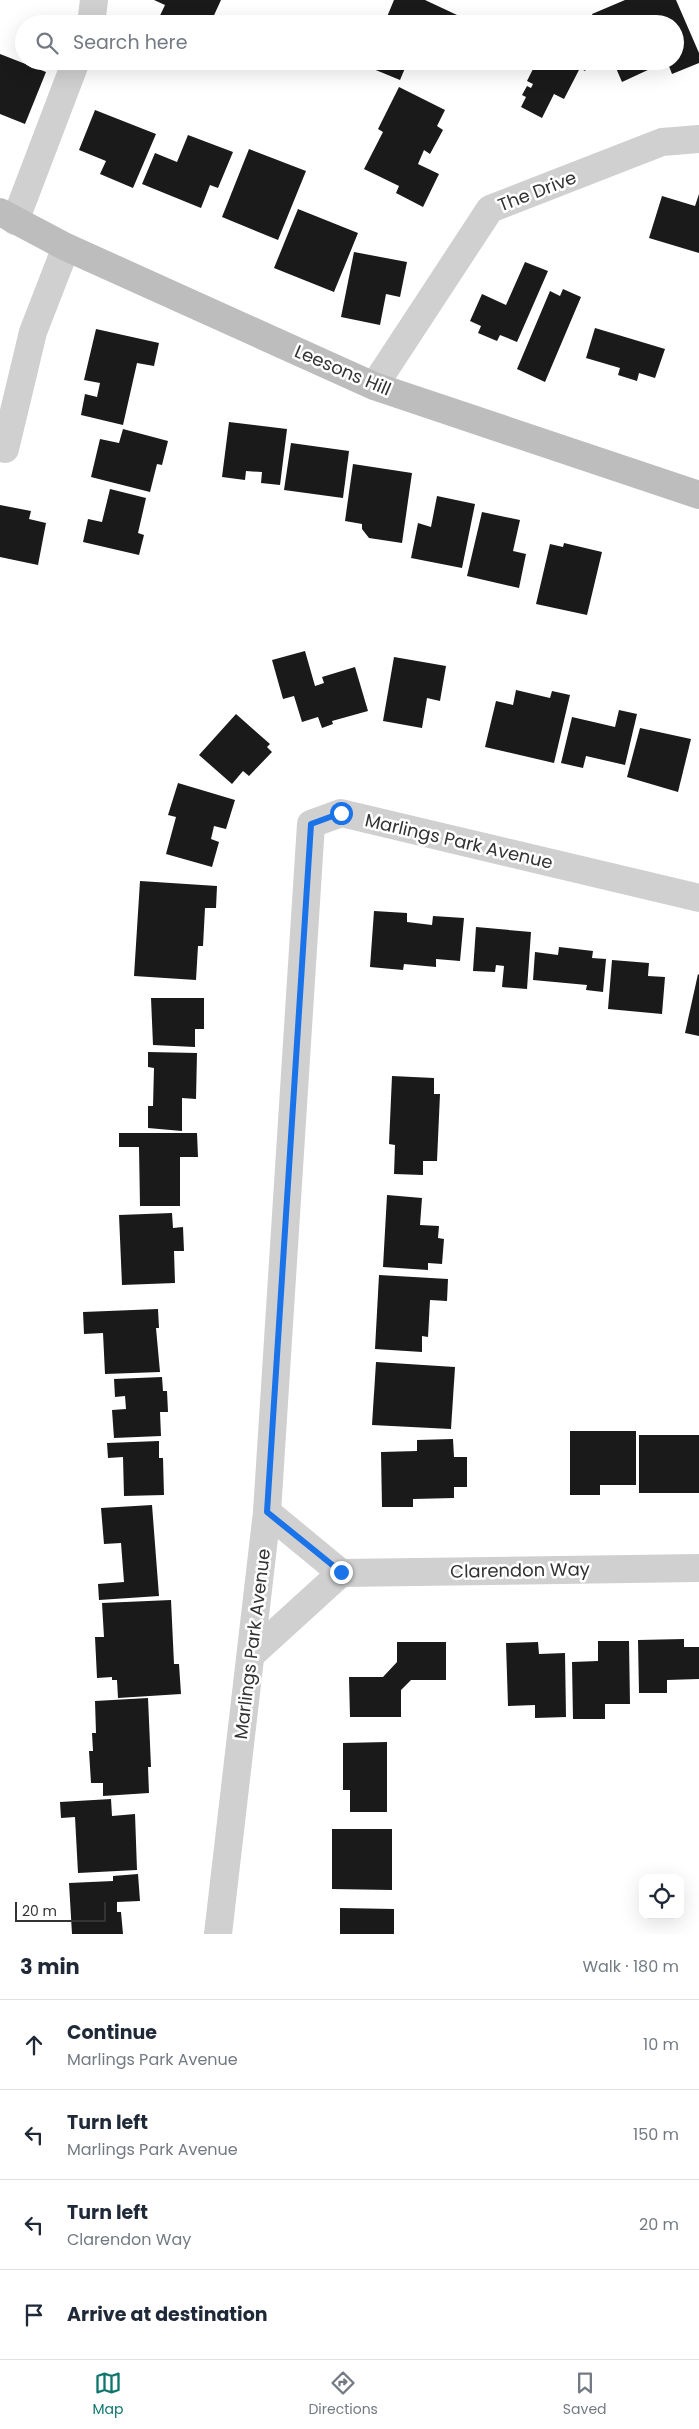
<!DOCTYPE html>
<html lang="en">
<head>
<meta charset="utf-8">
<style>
	:root { --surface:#fff; --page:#f2f2f3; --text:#1f2937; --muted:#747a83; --line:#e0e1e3; --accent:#0f766e }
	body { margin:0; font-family:Poppins,sans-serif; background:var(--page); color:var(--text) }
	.controls { position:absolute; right:15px; bottom:15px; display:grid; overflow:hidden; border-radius:10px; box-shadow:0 5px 20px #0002 }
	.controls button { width:45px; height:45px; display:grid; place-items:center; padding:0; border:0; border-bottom:1px solid var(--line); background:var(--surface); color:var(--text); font:25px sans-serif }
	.scale { position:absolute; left:15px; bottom:12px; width:91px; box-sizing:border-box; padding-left:5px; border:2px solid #333; border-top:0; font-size:14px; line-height:18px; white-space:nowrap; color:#333; -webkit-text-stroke:4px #fff; paint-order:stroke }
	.stop { position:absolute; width:15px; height:15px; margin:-11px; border:4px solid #1a73e8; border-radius:50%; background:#fff }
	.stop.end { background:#1a73e8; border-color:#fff; box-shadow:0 1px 5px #0008 }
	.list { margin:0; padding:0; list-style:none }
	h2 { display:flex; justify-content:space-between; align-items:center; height:65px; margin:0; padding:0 20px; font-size:21px }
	h2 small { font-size:16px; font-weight:400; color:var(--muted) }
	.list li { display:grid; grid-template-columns:32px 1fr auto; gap:15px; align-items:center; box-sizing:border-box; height:90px; padding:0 20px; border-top:1px solid var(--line) }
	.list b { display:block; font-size:19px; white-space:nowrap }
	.list p { margin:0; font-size:16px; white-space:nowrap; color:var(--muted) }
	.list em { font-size:16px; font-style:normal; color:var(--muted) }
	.icon { flex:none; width:28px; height:28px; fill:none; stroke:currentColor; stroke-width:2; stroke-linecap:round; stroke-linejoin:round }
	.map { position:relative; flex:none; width:699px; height:1934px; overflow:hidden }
	.search { position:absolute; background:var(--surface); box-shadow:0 5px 20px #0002; left:15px; right:15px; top:15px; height:55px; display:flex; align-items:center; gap:12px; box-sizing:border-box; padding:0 18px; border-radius:28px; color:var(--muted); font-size:19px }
	.sheet { height:425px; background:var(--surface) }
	nav { display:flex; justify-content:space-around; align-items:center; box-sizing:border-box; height:70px; border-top:1px solid var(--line); background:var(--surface); font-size:14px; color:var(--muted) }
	nav a { display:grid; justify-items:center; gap:2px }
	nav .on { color:var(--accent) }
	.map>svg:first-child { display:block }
	.building { fill:#1a1a1a }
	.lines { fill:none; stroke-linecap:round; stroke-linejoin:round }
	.street { stroke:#d0d0d0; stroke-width:28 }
	.secondary { stroke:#bdbdbd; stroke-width:28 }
	.route { stroke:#1a73e8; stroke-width:6 }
	.labels { text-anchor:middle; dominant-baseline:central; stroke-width:5; stroke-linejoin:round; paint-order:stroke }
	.street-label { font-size:18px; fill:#333; stroke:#fff }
</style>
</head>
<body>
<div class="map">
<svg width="699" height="1934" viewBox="0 0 699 1934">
	<rect width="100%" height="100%" fill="#fff"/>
	<g class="building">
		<path d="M154,0H221L210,24H156L165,5Z"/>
		<path d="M394,0H425L472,22L384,24Z"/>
		<path d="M625,0H676L699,53V63L672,74L667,61H675V24H596L592,14Z"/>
		<path d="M0,54L46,72L25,124L0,114Z"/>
		<path d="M368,61H408L400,80L366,66Z"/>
		<path d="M433,61H455L452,69Z"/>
		<path d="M537,61H590L585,71L580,68L564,99L554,94L542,118L521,107L526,97L522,95L527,86L531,88L533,84L527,81Z"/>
		<path d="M613,61H657L648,65L650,69L622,82Z"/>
		<path d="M399,87L445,110L437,126L443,130L430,154L424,150L418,164L439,174L423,207L396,193L399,186L364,169L383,132L378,129Z"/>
		<path d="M95,110L156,134L133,188L100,174L106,161L79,150Z"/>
		<path d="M188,135L233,152L218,188L210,185L201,208L142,184L155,153L177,162Z"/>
		<path d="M249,149L306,171L278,240L222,217Z"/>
		<path d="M699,194V253L649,238L662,196L695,206Z"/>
		<path d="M298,209L358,233L334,292L274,268Z"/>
		<path d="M354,252L407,262L400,297L386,294L380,325L341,317Z"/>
		<path d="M525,262L548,271L517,342L500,335L497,341L478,333L481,326L470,321L482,294L506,305Z"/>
		<path d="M563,289L581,297L545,382L517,369L550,291L560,296Z"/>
		<path d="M595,328L665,349L655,378L639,373L637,381L618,375L620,368L586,358Z"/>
		<path d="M96,329L159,343L154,366L137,363L123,425L81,415L85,394L97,397L100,383L84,380Z"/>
		<path d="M229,422L287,429L280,485L261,483L262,472L246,471L245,480L222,477Z"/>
		<path d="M123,429L168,441L162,465L157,464L150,492L91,477L100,439L119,443Z"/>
		<path d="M291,443L349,451L343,498L284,490Z"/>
		<path d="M353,464L412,473L402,543L369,538L362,529V524L345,521Z"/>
		<path d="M110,489L146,498L138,533L144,535L139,555L83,542L88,519L102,522Z"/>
		<path d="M437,496L475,504L462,568L411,558L418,523L431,527Z"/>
		<path d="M0,505L31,511L29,519L46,523L38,565L0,557Z"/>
		<path d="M482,512L520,520L513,551L526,554L519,588L467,576Z"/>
		<path d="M564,543L602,552L587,615L536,604L550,544L563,547Z"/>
		<path d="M305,651L315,686L324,683L322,677L355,667L368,711L332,721L333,724L322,728L318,717L302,722L294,696L283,699L272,660Z"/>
		<path d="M394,657L446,666L440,701L427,698L422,728L383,721Z"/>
		<path d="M516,690L550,698L552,691L570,695L554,763L485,747L496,701L513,705Z"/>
		<path d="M619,710L637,714L625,765L586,756L583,768L561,763L572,717L615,727Z"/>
		<path d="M236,714L270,744L267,747L272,752L249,776L243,771L232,784L199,755Z"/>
		<path d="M640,728L691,739L678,792L627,777Z"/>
		<path d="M178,783L235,800L226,829L214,826L211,839L219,842L212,867L166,854L176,817L168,815Z"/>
		<path d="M140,881L217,886L216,908H205L203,946H198L196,980L134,976Z"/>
		<path d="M374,911L407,913V922L432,925L433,916L464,918L460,961L436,959V967L404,964L403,970L370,967Z"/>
		<path d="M476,927L531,932L527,989L502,987L504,966L496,965L495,972L473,971Z"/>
		<path d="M559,947L593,951L592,958L606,959L603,992L586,990L587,985L533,980L535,952L558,955Z"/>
		<path d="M612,960L649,963L648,976L665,977L662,1014L608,1009Z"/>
		<path d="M698,974L699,975V1036L685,1033Z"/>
		<path d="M151,998H204V1029H195V1047L153,1045Z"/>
		<path d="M148,1052L197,1053L196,1099L182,1098V1131L148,1128V1106H153L154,1068L148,1067Z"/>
		<path d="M392,1076L434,1078V1094H440L437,1161H423V1175L394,1174L395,1145L389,1144Z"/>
		<path d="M119,1133H197L198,1157H180V1206H140L139,1147H119Z"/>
		<path d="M387,1195L422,1198L420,1225L439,1226L438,1238L444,1239L442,1264L428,1263V1270L383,1267Z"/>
		<path d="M172,1213L173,1228L183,1227L184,1251H174L175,1283L122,1285L119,1215Z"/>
		<path d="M379,1275L448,1279L447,1301L430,1300L428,1337L422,1336V1352L375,1349Z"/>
		<path d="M158,1309L159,1328H156L160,1372L105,1374L103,1333L84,1334L83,1312Z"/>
		<path d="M376,1362L455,1367L451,1429L372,1425Z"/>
		<path d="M162,1377L163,1391H167L168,1412H160L161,1436L114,1438L112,1410L126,1409L125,1396L115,1397L114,1379Z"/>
		<path d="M570,1431H636V1485H600V1495H570Z"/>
		<rect x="639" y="1435" width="60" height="58"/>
		<path d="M453,1439L454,1457H467V1487H454V1498L413,1499V1507H382L381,1452L417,1451V1440Z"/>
		<path d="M159,1441V1458H163L164,1495L124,1496L123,1457L108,1458L107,1443Z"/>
		<path d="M152,1505L159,1596L99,1600L98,1584L124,1582L121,1543L104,1544L101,1508Z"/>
		<path d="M171,1600L174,1664H179L181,1694L118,1698L117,1680H112V1677L97,1678L95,1637H104L102,1603Z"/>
		<path d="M684,1639V1647H699V1679L667,1680V1693H639L638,1640Z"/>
		<path d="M598,1641H629L630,1704H605V1719H573L572,1662L598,1661Z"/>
		<path d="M397,1642H446V1680H411L401,1690V1717H350L349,1677H383L397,1662Z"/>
		<path d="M538,1642L539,1654L565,1653L566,1717L535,1718V1705L508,1706L506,1643Z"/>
		<path d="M148,1698L151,1767H148L149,1793L103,1796V1783H91L89,1751H93L92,1733H96L95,1701Z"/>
		<path d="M387,1742V1812H350V1790H343V1743Z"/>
		<path d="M111,1799L112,1816L135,1814L137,1870L78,1873L75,1817L61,1818L60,1802Z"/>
		<path d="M332,1829H392V1890L332,1889Z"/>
		<path d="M138,1874L140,1901L117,1902V1912H121L123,1934H72L69,1883L113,1881V1876Z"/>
		<path d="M340,1908L394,1909V1934H340Z"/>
	</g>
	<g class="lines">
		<g class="street">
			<path d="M91,24L94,0"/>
			<path d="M15,221L76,61"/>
			<path d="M374,386L490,209L662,142L699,139"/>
			<path d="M5,449L33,332L66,247"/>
			<path d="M267,1512L341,1573L699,1568"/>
			<path d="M251,1655L341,1573"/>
			<path d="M218,1934L267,1512L311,824L341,813L699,898"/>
		</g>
		<path class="secondary" d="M0,212L66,247L374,386L699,495"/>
	</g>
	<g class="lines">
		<path class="route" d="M341,813L311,824L267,1512L341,1572"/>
	</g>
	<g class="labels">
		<g class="street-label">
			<text transform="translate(537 191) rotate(-21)">The Drive</text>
			<text transform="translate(343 370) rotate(23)">Leesons Hill</text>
			<text transform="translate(459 841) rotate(13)">Marlings Park Avenue</text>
			<text transform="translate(520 1570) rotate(-1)">Clarendon Way</text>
			<text transform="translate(252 1644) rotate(-83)">Marlings Park Avenue</text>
		</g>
	</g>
</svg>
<div class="controls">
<button><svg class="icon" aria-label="locate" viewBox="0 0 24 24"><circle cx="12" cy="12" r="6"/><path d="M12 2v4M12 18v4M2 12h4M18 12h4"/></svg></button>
</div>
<div class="scale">20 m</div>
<div class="stop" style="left:341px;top:813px"></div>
<div class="stop end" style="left:341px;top:1572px"></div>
<div class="search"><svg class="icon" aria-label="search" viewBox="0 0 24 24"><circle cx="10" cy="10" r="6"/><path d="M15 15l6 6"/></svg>Search here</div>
</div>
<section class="sheet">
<h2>3 min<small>Walk · 180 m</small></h2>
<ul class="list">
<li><svg class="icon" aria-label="ahead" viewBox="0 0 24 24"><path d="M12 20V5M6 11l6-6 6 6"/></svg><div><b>Continue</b><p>Marlings Park Avenue</p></div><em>10 m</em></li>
<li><svg class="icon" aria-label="left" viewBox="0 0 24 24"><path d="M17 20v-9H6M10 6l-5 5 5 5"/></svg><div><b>Turn left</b><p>Marlings Park Avenue</p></div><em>150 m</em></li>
<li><svg class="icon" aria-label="left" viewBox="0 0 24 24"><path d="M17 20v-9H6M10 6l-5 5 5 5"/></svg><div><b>Turn left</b><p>Clarendon Way</p></div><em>20 m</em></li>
<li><svg class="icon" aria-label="arrive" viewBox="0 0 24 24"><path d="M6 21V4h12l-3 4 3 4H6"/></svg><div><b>Arrive at destination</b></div></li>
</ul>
</section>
<nav>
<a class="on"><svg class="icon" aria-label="map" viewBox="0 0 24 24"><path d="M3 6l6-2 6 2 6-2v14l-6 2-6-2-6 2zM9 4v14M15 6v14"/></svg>Map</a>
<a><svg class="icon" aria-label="directions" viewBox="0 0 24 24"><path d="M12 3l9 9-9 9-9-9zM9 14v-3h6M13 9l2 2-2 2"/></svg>Directions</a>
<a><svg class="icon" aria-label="saved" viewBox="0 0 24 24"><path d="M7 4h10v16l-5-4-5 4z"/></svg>Saved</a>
</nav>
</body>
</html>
